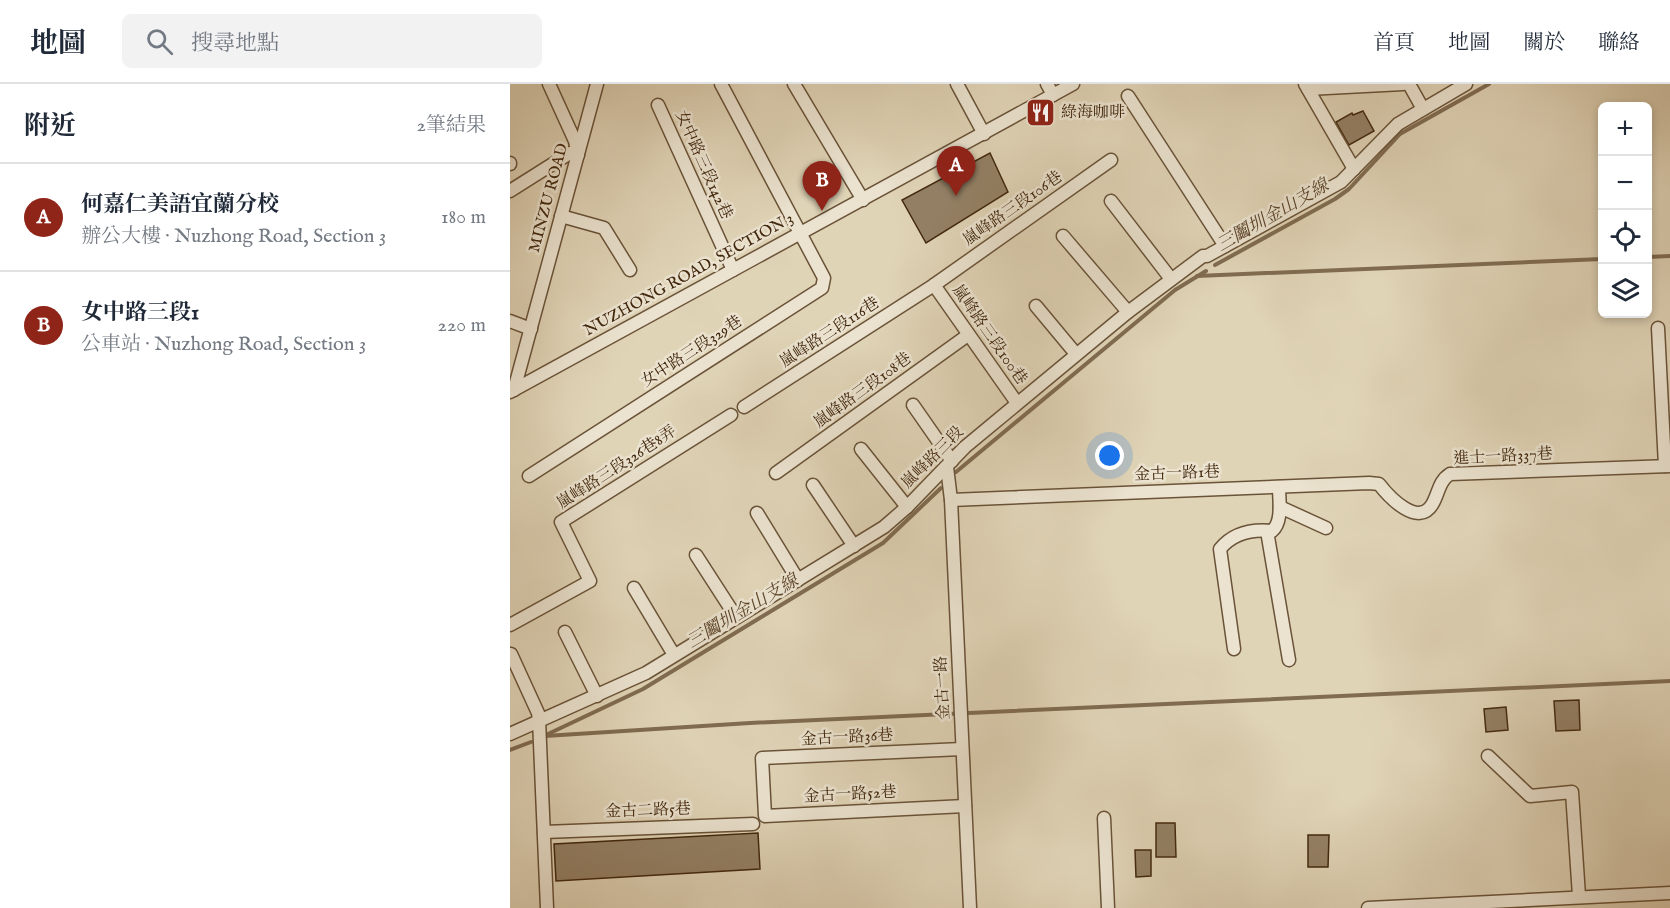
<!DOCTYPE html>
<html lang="zh-TW">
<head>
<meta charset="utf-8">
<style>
	:root { --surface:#fff; --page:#f2f2f3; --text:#1f2937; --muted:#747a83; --line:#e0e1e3; --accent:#8f2418 }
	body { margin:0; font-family:"IM FELL English","Noto Serif TC",serif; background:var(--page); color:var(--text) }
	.controls { position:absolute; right:18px; top:18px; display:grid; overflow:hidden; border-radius:9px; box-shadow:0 3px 9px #0003 }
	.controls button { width:54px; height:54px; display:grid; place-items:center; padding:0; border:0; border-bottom:2px solid var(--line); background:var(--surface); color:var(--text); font:30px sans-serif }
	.you { position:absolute; left:600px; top:372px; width:21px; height:21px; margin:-15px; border:4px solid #fff; border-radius:50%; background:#1a73e8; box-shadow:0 0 0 9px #1a73e833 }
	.badge { display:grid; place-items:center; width:39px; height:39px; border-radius:50%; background:var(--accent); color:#fff; font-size:20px; font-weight:700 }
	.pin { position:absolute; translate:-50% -50px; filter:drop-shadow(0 2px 3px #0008) }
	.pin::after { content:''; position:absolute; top:32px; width:21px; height:18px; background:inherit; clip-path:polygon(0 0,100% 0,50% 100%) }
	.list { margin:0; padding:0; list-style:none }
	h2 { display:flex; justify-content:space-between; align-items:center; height:78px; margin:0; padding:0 24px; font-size:26px }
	h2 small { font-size:20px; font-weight:400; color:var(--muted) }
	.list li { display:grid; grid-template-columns:39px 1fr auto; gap:18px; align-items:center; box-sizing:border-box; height:108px; padding:0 24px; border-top:2px solid var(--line) }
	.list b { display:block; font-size:22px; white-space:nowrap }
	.list p { margin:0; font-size:20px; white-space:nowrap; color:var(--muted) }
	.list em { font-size:20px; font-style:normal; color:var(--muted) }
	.icon { flex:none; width:33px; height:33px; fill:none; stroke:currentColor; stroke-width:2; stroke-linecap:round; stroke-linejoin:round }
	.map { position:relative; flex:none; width:1160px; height:824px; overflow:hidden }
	header { display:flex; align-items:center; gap:36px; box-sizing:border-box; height:84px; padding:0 30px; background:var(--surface); border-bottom:2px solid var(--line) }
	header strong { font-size:28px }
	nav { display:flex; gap:33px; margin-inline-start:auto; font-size:21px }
	.search { width:420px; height:54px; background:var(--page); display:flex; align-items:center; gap:15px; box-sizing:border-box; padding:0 21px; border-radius:9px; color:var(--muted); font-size:22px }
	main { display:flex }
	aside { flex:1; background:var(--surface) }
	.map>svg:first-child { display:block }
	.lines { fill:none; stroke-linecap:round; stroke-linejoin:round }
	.stream { stroke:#806c51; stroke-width:4 }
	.building { fill:#948166; stroke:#42280e; stroke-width:1.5 }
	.minor-casing { stroke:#6a5338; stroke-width:15 }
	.minor { stroke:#ebe3d0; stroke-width:12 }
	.labels { text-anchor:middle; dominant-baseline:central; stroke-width:5; stroke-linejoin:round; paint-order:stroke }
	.poi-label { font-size:16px; fill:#42280e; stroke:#ebe3d0; text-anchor:start }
	.street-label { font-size:16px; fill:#42280e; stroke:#ebe3d0 }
	.water-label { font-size:18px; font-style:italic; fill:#5c442a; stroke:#ebe3d0 }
</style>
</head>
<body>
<header>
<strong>地圖</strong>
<div class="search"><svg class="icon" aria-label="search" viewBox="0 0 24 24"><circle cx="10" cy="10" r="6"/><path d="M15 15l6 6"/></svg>搜尋地點</div>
<nav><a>首頁</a><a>地圖</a><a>關於</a><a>聯絡</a></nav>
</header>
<main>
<aside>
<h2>附近<small>2筆結果</small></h2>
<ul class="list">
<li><span class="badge">A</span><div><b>何嘉仁美語宜蘭分校</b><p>辦公大樓 · Nuzhong Road, Section 3</p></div><em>180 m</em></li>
<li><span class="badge">B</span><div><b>女中路三段1</b><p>公車站 · Nuzhong Road, Section 3</p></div><em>220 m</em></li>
</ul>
</aside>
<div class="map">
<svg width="1160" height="824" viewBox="0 0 1160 824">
	<rect width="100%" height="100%" fill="#e0d4b7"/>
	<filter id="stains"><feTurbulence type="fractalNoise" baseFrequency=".00333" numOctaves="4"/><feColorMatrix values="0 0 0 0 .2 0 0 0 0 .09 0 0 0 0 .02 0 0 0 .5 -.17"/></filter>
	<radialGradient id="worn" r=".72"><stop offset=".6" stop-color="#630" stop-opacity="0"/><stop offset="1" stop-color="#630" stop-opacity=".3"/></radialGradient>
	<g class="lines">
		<g class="stream">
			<path d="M1138,173L1160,172"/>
			<path d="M705,181L825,115L839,105L890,50L979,0"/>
			<path d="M687,192L1092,175"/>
			<path d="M446,388L665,206L696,187"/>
			<path d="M38,650L133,605L373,459L431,404"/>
			<path d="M35,652L240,639L1160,597"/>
			<path d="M0,666L21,658"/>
		</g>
	</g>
	<g class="building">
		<path d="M853,27L864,47L839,61L826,38L842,29L843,31Z"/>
		<path d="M480,69L498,108L416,159L392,116Z"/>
		<path d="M1069,616L1070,646L1046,647L1044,617Z"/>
		<path d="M996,623L998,646L976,648L974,625Z"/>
		<path d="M646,739H665L666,773H646Z"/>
		<path d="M248,749L250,785L46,797L44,760Z"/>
		<path d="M798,751H819L818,783H798Z"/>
		<path d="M625,766H641V792L626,793Z"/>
	</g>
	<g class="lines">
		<defs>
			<g id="minor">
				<path d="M284,0L353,116"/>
				<path d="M447,0L474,50"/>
				<path d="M537,0L543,11"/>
				<path d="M795,0L844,85"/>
				<path d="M899,0L913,25"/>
				<path d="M798,5L893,0"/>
				<path d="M618,12L715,162"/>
				<path d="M148,21L223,186"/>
				<path d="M0,79V80"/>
				<path d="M0,107L60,69L68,71L65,57L39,0"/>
				<path d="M601,117L661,195"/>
				<path d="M51,132L94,144L120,186"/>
				<path d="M553,152L618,228"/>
				<path d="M424,201L507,319"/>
				<path d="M526,222L566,270"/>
				<path d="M0,237L21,245"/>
				<path d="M1148,244L1155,382"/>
				<path d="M4,306L87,0"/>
				<path d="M0,308L563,0"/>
				<path d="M403,321L442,377"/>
				<path d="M234,323L424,201L601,76"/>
				<path d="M351,365L397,423"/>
				<path d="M437,383L441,416L460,824"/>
				<path d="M266,389L458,251"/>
				<path d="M19,392L312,204L314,194L211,0"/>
				<path d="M303,401L344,462"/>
				<path d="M441,416L859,399L869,400C879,413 909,445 923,419C929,408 929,397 940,390L1160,382"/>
				<path d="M770,423L816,444"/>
				<path d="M247,429L288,496"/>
				<path d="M757,447L779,576"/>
				<path d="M186,471L226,533"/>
				<path d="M124,504L164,571"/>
				<path d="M0,541L80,497L51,438L221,331"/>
				<path d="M55,548L87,612"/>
				<path d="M724,565L710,465C723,449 742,445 762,447C773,438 769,416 769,403"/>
				<path d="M1,570L28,629L29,636L37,824"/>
				<path d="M0,650L136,589L374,443L397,423L455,363L618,228L693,172H697L831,98L888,40L956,0"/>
				<path d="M452,665L252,674L255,732L455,722"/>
				<path d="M978,672L1020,712L1062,708L1069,812"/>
				<path d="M594,734L598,824"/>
				<path d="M34,748L243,740"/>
				<path d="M858,824L1160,809"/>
			</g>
		</defs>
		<use href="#minor" class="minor-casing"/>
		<use href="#minor" class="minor"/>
	</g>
	<defs>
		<symbol id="restaurant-square" viewBox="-11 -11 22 22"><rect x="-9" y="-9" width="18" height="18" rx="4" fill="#8f2418" stroke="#ebe3d0"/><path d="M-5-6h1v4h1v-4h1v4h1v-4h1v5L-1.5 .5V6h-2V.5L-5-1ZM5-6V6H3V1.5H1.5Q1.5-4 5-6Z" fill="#fff"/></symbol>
	</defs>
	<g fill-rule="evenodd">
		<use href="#restaurant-square" x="514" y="12" width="33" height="33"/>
	</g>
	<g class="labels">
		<g class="poi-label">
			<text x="551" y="29">綠海咖啡</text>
		</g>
		<g class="street-label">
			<text transform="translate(193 81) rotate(66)">女中路三段142巷</text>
			<text transform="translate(39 114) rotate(-75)">MINZU ROAD</text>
			<text transform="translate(503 125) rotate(-35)">嵐峰路三段106巷</text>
			<text transform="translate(179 191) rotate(-29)">NUZHONG ROAD, SECTION 3</text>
			<text transform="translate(320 249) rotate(-33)">嵐峰路三段116巷</text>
			<text transform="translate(479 251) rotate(55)">嵐峰路三段100巷</text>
			<text transform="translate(182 268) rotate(-33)">女中路三段329巷</text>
			<text transform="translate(353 307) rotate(-36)">嵐峰路三段108巷</text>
			<text transform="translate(993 373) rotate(-3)">進士一路337巷</text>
			<text transform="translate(423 374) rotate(-45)">嵐峰路三段</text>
			<text transform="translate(107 384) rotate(-33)">嵐峰路三段326巷8弄</text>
			<text transform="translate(667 390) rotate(-2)">金古一路1巷</text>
			<text transform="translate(433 604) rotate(-93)">金古一路</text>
			<text transform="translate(337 654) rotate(-3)">金古一路36巷</text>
			<text transform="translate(340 711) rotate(-3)">金古一路52巷</text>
			<text transform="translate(138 727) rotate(-2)">金古二路5巷</text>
		</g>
		<g class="water-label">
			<text transform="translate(763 132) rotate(-30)">三鬮圳金山支線</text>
			<text transform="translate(233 528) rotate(-31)">三鬮圳金山支線</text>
		</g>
	</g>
	<rect width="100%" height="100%" filter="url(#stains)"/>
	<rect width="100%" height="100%" fill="url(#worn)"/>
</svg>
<div class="controls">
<button>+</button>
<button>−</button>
<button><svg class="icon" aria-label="locate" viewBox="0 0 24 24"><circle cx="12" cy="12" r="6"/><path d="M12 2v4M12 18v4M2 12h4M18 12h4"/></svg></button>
<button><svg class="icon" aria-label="layers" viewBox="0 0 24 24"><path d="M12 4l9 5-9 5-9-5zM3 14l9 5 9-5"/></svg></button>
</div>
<div class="you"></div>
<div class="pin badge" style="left:446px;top:112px">A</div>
<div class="pin badge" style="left:312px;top:127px">B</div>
</div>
</main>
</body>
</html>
